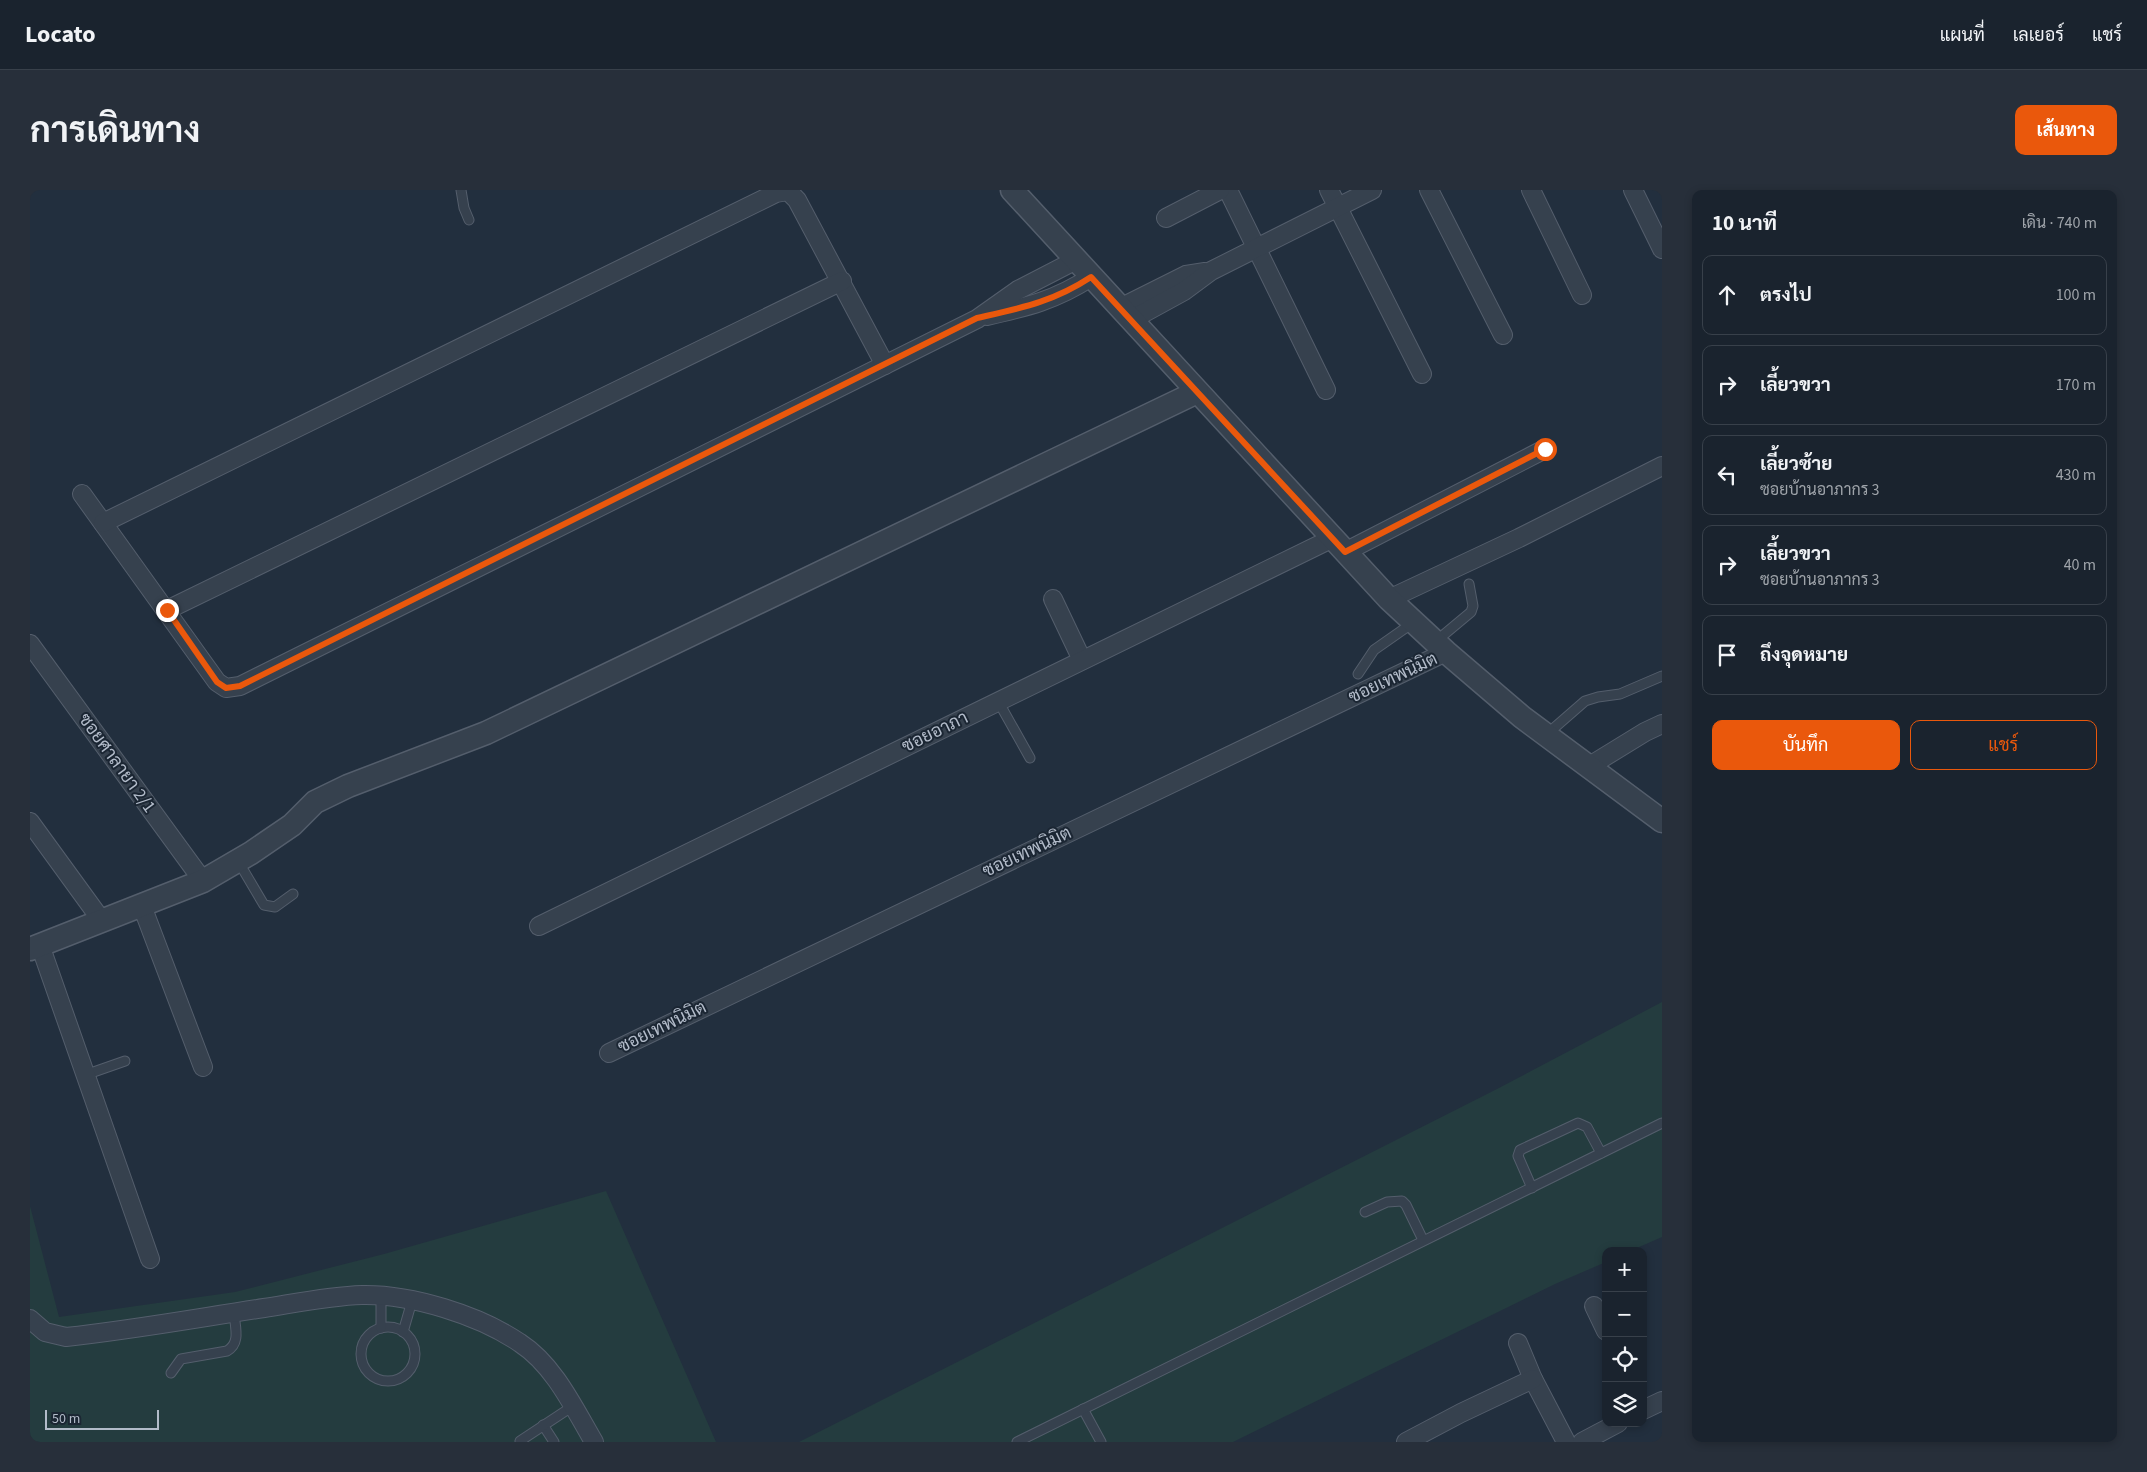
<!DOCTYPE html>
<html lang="th">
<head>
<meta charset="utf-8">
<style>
	:root { --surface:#1a232e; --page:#272f3a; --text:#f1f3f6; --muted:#9fa4aa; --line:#38404a; --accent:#ea580c }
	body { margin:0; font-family:"Source Sans 3",Sarabun,sans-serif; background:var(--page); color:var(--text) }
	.controls { position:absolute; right:15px; bottom:15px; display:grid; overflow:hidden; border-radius:10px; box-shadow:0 2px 8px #0003 }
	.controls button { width:45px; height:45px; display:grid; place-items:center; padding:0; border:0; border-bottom:1px solid var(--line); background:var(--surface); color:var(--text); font:25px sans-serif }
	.scale { position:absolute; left:15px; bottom:12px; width:114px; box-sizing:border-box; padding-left:5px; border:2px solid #b2bbc9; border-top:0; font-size:14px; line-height:18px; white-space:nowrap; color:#b2bbc9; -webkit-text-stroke:4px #1b2633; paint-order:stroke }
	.stop { position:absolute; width:15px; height:15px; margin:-11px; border:4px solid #ea580c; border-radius:50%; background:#fff }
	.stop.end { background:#ea580c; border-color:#fff; box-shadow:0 1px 5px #0008 }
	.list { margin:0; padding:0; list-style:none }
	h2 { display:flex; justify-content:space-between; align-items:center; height:65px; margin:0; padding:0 20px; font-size:21px }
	h2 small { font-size:16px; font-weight:400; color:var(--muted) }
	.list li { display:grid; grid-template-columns:32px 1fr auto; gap:15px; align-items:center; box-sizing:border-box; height:80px; margin:0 10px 10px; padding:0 10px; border:1px solid var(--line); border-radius:10px }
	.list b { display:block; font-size:19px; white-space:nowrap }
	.list p { margin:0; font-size:16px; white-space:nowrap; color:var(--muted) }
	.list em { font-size:16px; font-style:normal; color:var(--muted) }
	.actions { display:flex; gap:10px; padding:15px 20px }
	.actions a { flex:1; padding:11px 0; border:1px solid var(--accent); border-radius:10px; text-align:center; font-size:18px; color:var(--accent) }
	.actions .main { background:var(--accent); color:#fff }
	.icon { flex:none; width:28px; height:28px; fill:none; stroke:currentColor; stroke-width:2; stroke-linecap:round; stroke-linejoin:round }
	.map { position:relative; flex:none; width:1632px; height:1252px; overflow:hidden; border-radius:10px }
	header { display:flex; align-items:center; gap:30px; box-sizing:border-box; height:70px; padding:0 25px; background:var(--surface); border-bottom:1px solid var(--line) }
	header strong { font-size:24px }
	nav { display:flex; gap:28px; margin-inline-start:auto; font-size:18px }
	.intro { display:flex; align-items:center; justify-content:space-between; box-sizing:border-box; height:120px; padding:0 30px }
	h1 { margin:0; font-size:35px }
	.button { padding:12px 22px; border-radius:10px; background:var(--accent); color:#fff; font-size:18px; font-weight:700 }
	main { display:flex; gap:30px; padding:0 30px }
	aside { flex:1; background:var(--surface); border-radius:10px; box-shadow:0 2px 8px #0003 }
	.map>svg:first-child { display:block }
	.green { fill:#243c3f }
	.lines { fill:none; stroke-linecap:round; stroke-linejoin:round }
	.service-casing { stroke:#545e6c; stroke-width:11 }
	.minor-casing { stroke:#545e6c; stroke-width:20 }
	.tertiary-casing { stroke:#545e6c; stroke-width:25 }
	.service { stroke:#36414e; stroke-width:9 }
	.minor { stroke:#36414e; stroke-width:18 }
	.tertiary { stroke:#36414e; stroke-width:22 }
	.route { stroke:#ea580c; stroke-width:6 }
	.labels { text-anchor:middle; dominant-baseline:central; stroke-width:4; stroke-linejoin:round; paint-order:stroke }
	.street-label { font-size:18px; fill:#b2bbc9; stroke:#1b2633 }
</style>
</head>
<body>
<header>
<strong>Locato</strong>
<nav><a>แผนที่</a><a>เลเยอร์</a><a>แชร์</a></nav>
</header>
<div class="intro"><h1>การเดินทาง</h1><a class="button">เส้นทาง</a></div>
<main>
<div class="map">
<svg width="1632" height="1252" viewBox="0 0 1632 1252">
	<rect width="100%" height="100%" fill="#222f3e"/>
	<g class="green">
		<path d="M1632,812V1047L1600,1061H1576V1072L1525,1094L1203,1252H769L1467,899Z"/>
		<path d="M576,1001L686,1252H0V1016L29,1127L205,1102L354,1064Z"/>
	</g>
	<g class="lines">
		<defs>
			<g id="service">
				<path d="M431,0L434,18L439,30"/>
				<path d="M1405,452L1441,422L1443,416L1439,394"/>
				<path d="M1328,484L1344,460L1384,432"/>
				<path d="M968,511L1000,568"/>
				<path d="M1516,545L1555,511L1568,507L1590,504L1632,486"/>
				<path d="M208,671L234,715L245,717L263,704"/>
				<path d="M55,885L95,871"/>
				<path d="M1502,998L1488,966L1490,960L1548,933L1557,937L1571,963"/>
				<path d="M1335,1022L1357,1012L1372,1011L1376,1015L1393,1050"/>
				<circle cx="358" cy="1164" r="27"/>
				<path d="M351,1138V1107"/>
				<path d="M373,1142L382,1111"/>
				<path d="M141,1183L151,1169L197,1161C211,1153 205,1137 204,1123"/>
				<path d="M1053,1219L1071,1252"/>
				<path d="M513,1235L524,1252"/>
				<path d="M490,1251L543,1216"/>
				<path d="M987,1252L1632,933"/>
			</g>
			<g id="minor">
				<path d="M1198,0L1296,200"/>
				<path d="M1299,0L1392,184"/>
				<path d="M1399,0L1473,145"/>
				<path d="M1501,0L1552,105"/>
				<path d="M1603,0L1632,59"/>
				<path d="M1136,28L1190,0"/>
				<path d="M1090,118L1156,85L1175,82"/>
				<path d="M957,126C997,117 1026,110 1061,87"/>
				<path d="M1101,130L1154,101L1181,81L1342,0"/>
				<path d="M52,304L187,492L196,498L210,496L947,129L988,100L1046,70"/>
				<path d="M73,333L746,3L758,1L767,10L855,175"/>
				<path d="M1315,362L1515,259"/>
				<path d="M1023,409L1052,470"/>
				<path d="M1359,409L1489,348L1632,276"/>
				<path d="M137,420L812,91"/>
				<path d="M0,454L173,691"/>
				<path d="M1558,577L1615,542L1632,534"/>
				<path d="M0,632L72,731"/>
				<path d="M112,716L173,877"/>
				<path d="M509,736L1301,349"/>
				<path d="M10,755L120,1069"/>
				<path d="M579,863L1416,462"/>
				<path d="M1564,1116L1576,1141"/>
				<path d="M0,1129L15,1142L36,1147C102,1140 168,1128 234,1118C266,1113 300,1106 332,1105C381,1104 449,1125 490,1153C524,1175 544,1218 564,1252"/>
				<path d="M1488,1153L1503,1189L1536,1252"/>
				<path d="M1613,1220L1632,1211"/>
				<path d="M1376,1252L1431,1223L1503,1189"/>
				<path d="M1552,1252L1588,1233"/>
			</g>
			<g id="tertiary">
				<path d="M982,0L1359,409L1416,462L1492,527L1632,631"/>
				<path d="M0,759L173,691L221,663L262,635L285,612L318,596L456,543L1167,202"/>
			</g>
		</defs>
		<use href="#service" class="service-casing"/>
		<use href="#minor" class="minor-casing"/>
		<use href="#tertiary" class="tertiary-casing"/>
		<use href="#service" class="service"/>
		<use href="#minor" class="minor"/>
		<use href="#tertiary" class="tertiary"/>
	</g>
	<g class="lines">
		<path class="route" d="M137,420L187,492L196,498L210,496L947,128C991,118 1023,112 1061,87L1315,362L1515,259"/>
	</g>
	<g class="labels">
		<g class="street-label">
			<text transform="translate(1363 488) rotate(-25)">ซอยเทพนิมิต</text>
			<text transform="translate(905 542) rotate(-26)">ซอยอาภา</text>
			<text transform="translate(87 573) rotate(54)">ซอยศาลายา 2/1</text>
			<text transform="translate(997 662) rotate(-25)">ซอยเทพนิมิต</text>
			<text transform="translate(632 837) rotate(-26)">ซอยเทพนิมิต</text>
		</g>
	</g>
</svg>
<div class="controls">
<button>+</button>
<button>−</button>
<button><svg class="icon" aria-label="locate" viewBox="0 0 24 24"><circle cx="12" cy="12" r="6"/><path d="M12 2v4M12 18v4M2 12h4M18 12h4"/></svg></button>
<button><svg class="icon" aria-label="layers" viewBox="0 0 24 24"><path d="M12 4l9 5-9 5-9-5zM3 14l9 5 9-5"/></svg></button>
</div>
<div class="scale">50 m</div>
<div class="stop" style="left:1515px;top:259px"></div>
<div class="stop end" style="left:137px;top:420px"></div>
</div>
<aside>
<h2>10 นาที<small>เดิน · 740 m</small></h2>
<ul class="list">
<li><svg class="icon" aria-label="ahead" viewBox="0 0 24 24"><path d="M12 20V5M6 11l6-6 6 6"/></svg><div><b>ตรงไป</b></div><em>100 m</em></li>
<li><svg class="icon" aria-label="right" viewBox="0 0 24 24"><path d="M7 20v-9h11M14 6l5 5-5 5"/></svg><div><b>เลี้ยวขวา</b></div><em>170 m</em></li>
<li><svg class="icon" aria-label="left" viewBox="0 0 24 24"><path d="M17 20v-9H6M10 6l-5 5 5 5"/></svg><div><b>เลี้ยวซ้าย</b><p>ซอยบ้านอาภากร 3</p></div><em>430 m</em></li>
<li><svg class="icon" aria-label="right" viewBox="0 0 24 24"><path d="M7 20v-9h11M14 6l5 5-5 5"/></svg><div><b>เลี้ยวขวา</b><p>ซอยบ้านอาภากร 3</p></div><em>40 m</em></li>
<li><svg class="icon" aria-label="arrive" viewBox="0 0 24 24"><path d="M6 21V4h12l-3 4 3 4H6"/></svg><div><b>ถึงจุดหมาย</b></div></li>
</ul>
<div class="actions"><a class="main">บันทึก</a><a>แชร์</a></div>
</aside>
</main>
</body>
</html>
